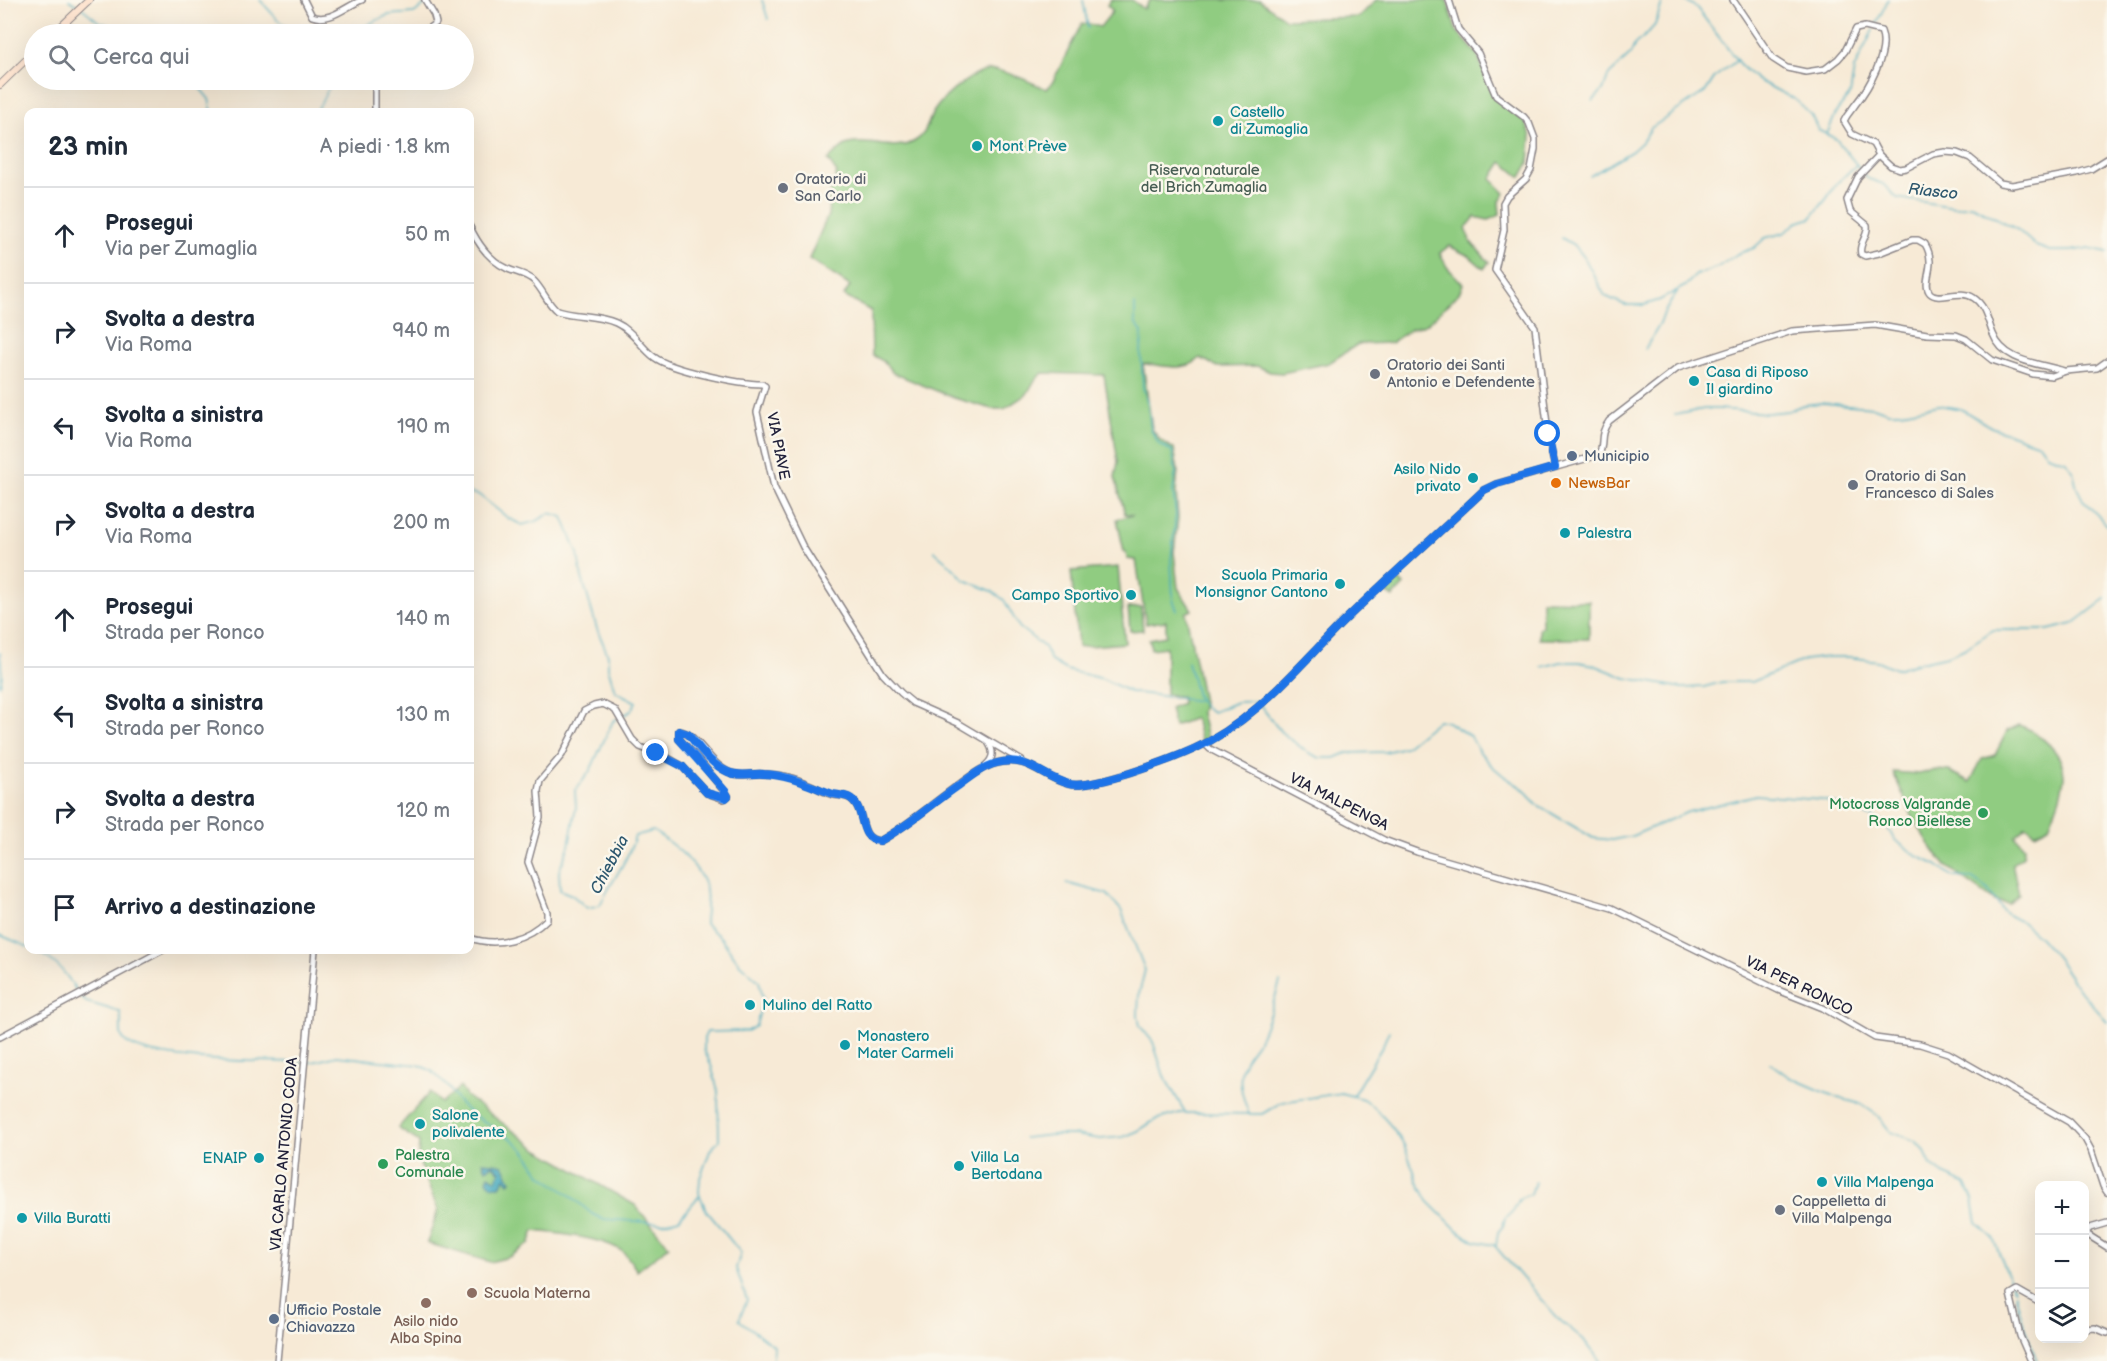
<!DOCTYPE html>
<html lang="it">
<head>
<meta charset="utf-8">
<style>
	:root { --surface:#fff; --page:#f2f2f3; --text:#1f2937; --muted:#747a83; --line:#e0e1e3 }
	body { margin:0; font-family:"Balsamiq Sans",sans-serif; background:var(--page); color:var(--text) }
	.controls { position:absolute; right:18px; bottom:18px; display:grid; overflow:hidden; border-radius:12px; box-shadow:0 6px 24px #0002 }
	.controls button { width:54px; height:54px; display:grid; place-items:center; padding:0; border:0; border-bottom:2px solid var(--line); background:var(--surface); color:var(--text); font:30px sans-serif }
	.stop { position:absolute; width:18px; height:18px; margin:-14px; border:4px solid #1a73e8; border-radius:50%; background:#fff }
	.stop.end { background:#1a73e8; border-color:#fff; box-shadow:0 2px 6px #0008 }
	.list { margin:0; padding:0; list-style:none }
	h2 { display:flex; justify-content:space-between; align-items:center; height:78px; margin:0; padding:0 24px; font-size:26px }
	h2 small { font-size:20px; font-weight:400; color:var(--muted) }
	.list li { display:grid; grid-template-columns:39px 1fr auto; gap:18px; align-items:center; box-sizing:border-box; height:96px; padding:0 24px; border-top:2px solid var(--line) }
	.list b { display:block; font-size:22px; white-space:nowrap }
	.list p { margin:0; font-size:20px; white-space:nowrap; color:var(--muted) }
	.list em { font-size:20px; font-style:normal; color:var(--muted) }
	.icon { flex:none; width:33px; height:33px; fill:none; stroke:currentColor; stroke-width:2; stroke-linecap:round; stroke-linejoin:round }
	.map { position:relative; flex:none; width:2107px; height:1361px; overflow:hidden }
	.search { position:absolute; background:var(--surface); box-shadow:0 6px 24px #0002; left:24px; top:24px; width:450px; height:66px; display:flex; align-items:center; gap:15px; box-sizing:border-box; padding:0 21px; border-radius:33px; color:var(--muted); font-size:22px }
	.panel { position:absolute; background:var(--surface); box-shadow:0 6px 24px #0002; left:24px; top:108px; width:450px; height:846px; border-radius:12px }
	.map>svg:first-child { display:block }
	.green { fill:#90cc81; stroke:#59775e; stroke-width:1.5 }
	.water { fill:#3fa9be; stroke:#30667c; stroke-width:1.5 }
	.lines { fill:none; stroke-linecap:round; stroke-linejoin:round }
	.stream { stroke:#3fa9be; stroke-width:1.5 }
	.tertiary-casing { stroke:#8c8688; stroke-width:8 }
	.secondary-casing { stroke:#8c8688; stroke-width:8 }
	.tertiary { stroke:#fff; stroke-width:5 }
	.secondary { stroke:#fde4d0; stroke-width:6 }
	.route { stroke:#1a73e8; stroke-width:8 }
	.culture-dot { fill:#0f9aa8; stroke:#fbf7ec; stroke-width:2 }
	.worship-dot { fill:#6b7280; stroke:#fbf7ec; stroke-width:2 }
	.service-dot { fill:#5c6f8a; stroke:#fbf7ec; stroke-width:2 }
	.food-dot { fill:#e8710a; stroke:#fbf7ec; stroke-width:2 }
	.leisure-dot { fill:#2e9e5b; stroke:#fbf7ec; stroke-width:2 }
	.education-dot { fill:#8d6e63; stroke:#fbf7ec; stroke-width:2 }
	.labels { text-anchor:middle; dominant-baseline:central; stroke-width:5; stroke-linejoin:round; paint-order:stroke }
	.culture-label { font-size:15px; fill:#0d838f; stroke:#fbf7ec; text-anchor:start }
	.park-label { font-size:15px; fill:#485e54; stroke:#fbf7ec }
	.worship-label { font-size:15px; fill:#5b616d; stroke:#fbf7ec; text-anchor:start }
	.street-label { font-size:15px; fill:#22223b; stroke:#fbf7ec }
	.service-label { font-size:15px; fill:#4e5e75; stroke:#fbf7ec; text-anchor:start }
	.food-label { font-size:15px; fill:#c56008; stroke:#fbf7ec; text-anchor:start }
	.leisure-label { font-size:15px; fill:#27864d; stroke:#fbf7ec; text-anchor:end }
	.education-label { font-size:15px; fill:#785e54; stroke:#fbf7ec; text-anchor:start }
	.water-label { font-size:16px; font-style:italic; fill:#2e586f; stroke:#fbf7ec }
</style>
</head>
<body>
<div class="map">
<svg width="2107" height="1361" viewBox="0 0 2107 1361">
	<rect width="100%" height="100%" fill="#fbf7ec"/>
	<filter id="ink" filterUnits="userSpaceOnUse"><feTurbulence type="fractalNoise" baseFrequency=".0167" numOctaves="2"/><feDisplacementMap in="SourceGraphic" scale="12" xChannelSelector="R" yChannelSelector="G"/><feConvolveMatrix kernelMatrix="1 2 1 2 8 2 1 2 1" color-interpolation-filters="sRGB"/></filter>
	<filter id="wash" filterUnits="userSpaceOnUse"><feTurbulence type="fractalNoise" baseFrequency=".008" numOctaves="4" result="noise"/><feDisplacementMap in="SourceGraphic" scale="24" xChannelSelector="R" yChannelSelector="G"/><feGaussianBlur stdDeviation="1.35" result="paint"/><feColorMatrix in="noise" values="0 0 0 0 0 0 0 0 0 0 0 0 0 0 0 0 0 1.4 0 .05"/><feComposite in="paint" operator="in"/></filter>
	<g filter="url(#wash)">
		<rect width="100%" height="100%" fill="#f7ead6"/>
		<g class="green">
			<path d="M1111,0H1132L1144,9L1150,0H1259L1286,19L1359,17L1376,0H1447L1456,30L1477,54L1494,96L1526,123L1531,136L1529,163L1521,177L1502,162L1491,179L1505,193L1499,203L1500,215L1488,220L1475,217L1466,228L1470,241L1489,262L1484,269L1469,256L1449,246L1440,253L1447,267L1463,284L1459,293L1427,324L1411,329L1391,343L1358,344L1329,363L1282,373L1270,372L1257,366L1218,367L1200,358C1184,374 1163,364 1143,364L1152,429L1160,440L1174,449L1178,470L1176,491L1178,518L1174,552L1178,588L1192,610L1186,613L1203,702L1201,713L1207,739L1201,742L1195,718L1174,726L1170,708L1182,703L1181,697L1166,694V647L1151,649L1149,639L1166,636V621L1146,624L1136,560L1127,559L1126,552H1124L1117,519L1133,515L1125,514L1115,477L1118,462L1104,375L1043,373L1035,380L1027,394L1004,409H992L954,398L893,373L883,361L872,355L871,311L844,296L850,286L809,259L828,215L830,192L837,173L828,160C834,155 840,148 846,145C866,137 896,153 915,141C928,133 927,122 934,111C944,96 976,68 994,70C1012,72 1031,83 1047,89L1052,83L1082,23L1100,27L1113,11L1107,5Z"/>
			<path d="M1118,567L1125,643L1078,647L1071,571Z"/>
			<path d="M1398,579L1404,585L1393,597L1386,592Z"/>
			<path d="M1542,600L1589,601V639H1539V628L1542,627Z"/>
			<path d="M1141,607L1143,630L1130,631L1128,608Z"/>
			<path d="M2019,725C2039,732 2065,754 2064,776C2063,793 2055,811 2049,826L2035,833L2026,826L2015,836L2024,847L2023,856L2012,864L2019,894L2009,904L1995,901L1946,866L1931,847L1913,818L1893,772L1919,774L1936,770L1949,771L1970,782L1982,759L1995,755L2007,731Z"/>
			<path d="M460,1087L466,1096L539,1150L635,1205L669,1246L637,1271C633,1265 628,1256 623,1252C606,1238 556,1233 534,1231L529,1244L509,1257L490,1262L427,1243L438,1210L418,1159L419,1142L398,1128L430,1092L441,1103Z"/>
		</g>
		<path class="water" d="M483,1162C508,1165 500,1161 511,1181L509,1183L505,1178L500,1186C494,1187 490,1186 487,1180L489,1175L496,1180L500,1172L493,1165L486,1169Z"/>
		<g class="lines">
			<g class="stream">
				<path d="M69,0L78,6"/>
				<path d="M260,0L278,20L296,34"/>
				<path d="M762,0L768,19"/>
				<path d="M1083,0L1088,28"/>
				<path d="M1684,0L1696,7L1741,66L1757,80L1794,99L1811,115L1818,130L1836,139L1861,170"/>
				<path d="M82,8L99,22L120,29L127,34"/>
				<path d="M1875,26L1888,0"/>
				<path d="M354,34L371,23L388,15L414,13L432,0"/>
				<path d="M193,80L209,99L212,112"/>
				<path d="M324,80L329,85"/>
				<path d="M1593,101L1603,90L1608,76L1630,55L1635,44L1646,35L1655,25L1663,0"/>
				<path d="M316,112L333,80"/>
				<path d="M1827,134L1837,111L1850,95L1854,69L1873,30"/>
				<path d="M1864,174L1869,179L1883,184L1897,198L1955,207L1972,205L2018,230L2036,246L2050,251H2071L2089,248L2107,252"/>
				<path d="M1590,176L1632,151L1642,142L1651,128L1706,91L1715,77L1736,61"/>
				<path d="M1562,238L1575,246L1584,257L1605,296L1625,305H1644L1660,300L1685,286L1696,275L1718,267L1737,254L1754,248L1765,238L1784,233L1796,223L1811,218L1827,198L1836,184L1856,165"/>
				<path d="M1135,305V323L1142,332L1141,354"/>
				<path d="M1645,349L1660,324L1664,313L1678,290"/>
				<path d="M1141,355L1143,387L1148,404L1151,430L1159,444L1172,451L1176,471L1173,492L1176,514L1171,560L1173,600L1177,610"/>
				<path d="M1675,415L1704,409H1718L1767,413L1788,411L1803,405L1822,403L1874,407L1888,412H1902L1938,405L1961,409L1991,427L2039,444L2047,455L2066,461L2073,471L2077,488L2083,500L2107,525"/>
				<path d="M470,493L479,495L508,518L522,525L537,521L550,513L563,517L578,554L581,574L597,629L608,655V668L615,691L636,702L631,711L621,717"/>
				<path d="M934,551L946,561"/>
				<path d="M948,563L965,580L992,591L1004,600L1019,627L1044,647L1051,661L1066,670L1103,679L1130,692L1200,701L1205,708L1213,712L1237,702L1257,701L1281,732L1307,752L1320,758H1335L1347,753L1385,752L1405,747L1438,720L1448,722L1471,737L1478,750L1492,766L1505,777L1525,790L1536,804L1593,838L1612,840L1632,836L1688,812L1756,795L1822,800L1840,805L1884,822L1895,840L1917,856L1937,865L1953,877L1971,878L1987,889L2006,914L2022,922L2040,938L2057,958L2080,991L2107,1021"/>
				<path d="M0,653L2,676L0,685"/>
				<path d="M1188,662L1197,696L1200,701"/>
				<path d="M1542,667L1561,662H1579L1594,665L1626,678L1682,688L1704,687L1722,682H1752L1805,660L1827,657H1849L1878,661L1896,669L1920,662L1948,656L1966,648L1993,630H2048L2073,624L2107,598"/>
				<path d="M617,719L613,721L590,771L575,791L576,807L569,846L559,871L560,890L572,895L587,908L600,905C611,882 628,861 635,836L653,831C674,845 700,864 706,890C708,900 705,914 705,924L721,938L739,963L759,981L763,998L756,1026L747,1031L707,1032L704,1038V1050L711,1065L718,1091L719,1140L710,1151L700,1178L699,1193L706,1210L741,1253L736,1268L747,1300L739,1320L774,1346L773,1361"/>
				<path d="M1066,883L1107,894L1121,910L1145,970L1139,994L1138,1015L1140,1026L1153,1042L1164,1076L1185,1112"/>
				<path d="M0,935L28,947"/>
				<path d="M34,950C56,961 65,971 77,992"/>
				<path d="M80,996L86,1002L120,1012C123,1022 117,1035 126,1042C154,1064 273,1061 313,1062L337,1056L419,1065L432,1071L449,1088L457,1100L467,1111L512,1139L524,1150L541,1175L571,1196L592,1214L602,1219L663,1223L679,1219L699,1196"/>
				<path d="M1770,1063L1789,1077L1838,1098L1861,1104L1877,1115L1891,1132L1915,1141L1924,1150L1931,1165L1943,1174L1966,1184L1973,1200L1977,1223L1993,1238L2014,1290"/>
				<path d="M1353,1095L1382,1047L1389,1031"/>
				<path d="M1249,1114C1242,1096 1236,1078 1245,1060C1250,1051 1257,1045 1261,1036C1269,1019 1274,1000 1280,982"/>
				<path d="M1024,1138L1052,1135H1075L1100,1139L1123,1137L1138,1131L1155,1120L1180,1113L1262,1114L1282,1102L1341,1093L1363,1099L1375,1108L1392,1127L1404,1145L1418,1182L1428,1201L1457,1230L1474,1241L1494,1245L1556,1317L1583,1339L1600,1361"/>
				<path d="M1496,1246L1498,1232L1503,1226L1505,1218L1513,1211L1520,1198L1531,1194L1535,1182"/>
				<path d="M2015,1294L2024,1326L2037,1361"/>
			</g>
		</g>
	</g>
	<g filter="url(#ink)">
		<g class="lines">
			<defs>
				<g id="tertiary">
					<path d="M304,0L312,16C330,23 346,6 362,0"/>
					<path d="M1449,0L1458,29L1478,53L1496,96L1524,117L1529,123L1535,139V149L1531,170L1526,179L1507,196L1503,203L1504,230L1495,270L1535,327L1549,440L1555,467"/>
					<path d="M1733,0L1773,59L1787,68L1806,72L1825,69L1838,59L1845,51L1856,29L1865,27L1881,31C1890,52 1868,89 1855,105C1851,111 1847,114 1844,121L1852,134L1873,144L1879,155L1891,166L1900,169L1906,168L1933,154L1945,152L1957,153L1970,158L2000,183L2012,185L2077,173L2091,169L2107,159"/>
					<path d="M415,34L426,30L436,23L434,15L425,0"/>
					<path d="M375,112V80"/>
					<path d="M1879,155L1858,177L1847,200L1850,211L1867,225C1869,236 1858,243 1861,254L1865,256L1879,253L1912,240H1918L1925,244C1928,249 1930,255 1930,261C1931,270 1923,286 1930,293C1939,302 1960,288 1974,298C1986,306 1988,322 1993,334C2004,363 2040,363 2064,371"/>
					<path d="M470,227C478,244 490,261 508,269C517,273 527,274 534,281C543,290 547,303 557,311C576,317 598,315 616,323C632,330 641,347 654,357C671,370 740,384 762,384L765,386L757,412L774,487L803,547L883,674L901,693L913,703L958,723L1022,761"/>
					<path d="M1205,744L1210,749L1384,840L1417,852L1612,908L1778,990L1823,1008L1875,1038L1920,1044L1948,1053L2069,1122L2085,1139L2091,1150L2103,1186L2107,1192"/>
					<path d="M986,765C994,758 994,751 988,742"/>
					<path d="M470,938C496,947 527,940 547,919V912L528,862L540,817L538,791L540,781L562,755L584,711L594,706L603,704L615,710L632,739L640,747L668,758L682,766L707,793L724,799L728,796L696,756L679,739V731C698,733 710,766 731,773C741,777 753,773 763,774C778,774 795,778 808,784C817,787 825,793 834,795C840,796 846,795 851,799C867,810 857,840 880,841C909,825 934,802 961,783C972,775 984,766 997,763C1029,755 1041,777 1068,784C1091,790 1170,760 1194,749C1255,722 1298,666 1345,620C1390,576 1438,534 1484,490L1496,484L1599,455C1605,442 1598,436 1609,421L1678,368L1792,331L1875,325L1927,334L1956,335L1966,339L1992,360L2033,374L2052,376L2066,371L2097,368L2107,361"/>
					<path d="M0,1037L163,950"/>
					<path d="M2107,1223L2090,1228L2087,1231L2088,1235L2107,1247"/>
					<path d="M2084,1329L2095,1328L2107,1333"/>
					<path d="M277,1361L315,950"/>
					<path d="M2031,1361L2020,1336L2010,1294L2017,1290L2040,1303"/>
				</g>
				<g id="secondary">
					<path d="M53,34L89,0"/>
					<path d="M0,85L34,52"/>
				</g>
			</defs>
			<use href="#tertiary" class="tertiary-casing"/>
			<use href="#secondary" class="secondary-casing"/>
			<use href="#tertiary" class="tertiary"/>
			<use href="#secondary" class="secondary"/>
		</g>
	</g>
	<g class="lines" filter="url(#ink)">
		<path class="route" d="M656,753L682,766L707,793L726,798L728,796L726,792L679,739V731L688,734C699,747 711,765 728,772C739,777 751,773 764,774C788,775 808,785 830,793C835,795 842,795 848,797C868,806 855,840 880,841C908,826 932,804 958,786C970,777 982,767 997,763C1029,755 1041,777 1069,784C1091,790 1170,760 1194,749C1255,722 1298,666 1345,620C1390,576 1438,534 1484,490L1497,484L1555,467L1548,434"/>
	</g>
	<g class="culture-dot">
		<circle cx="1218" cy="121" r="6"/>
		<circle cx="977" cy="146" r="6"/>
		<circle cx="1694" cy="381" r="6"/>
		<circle cx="1473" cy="478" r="6"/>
		<circle cx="1565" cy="533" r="6"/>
		<circle cx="1340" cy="584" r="6"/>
		<circle cx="1131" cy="595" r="6"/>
		<circle cx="750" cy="1005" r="6"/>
		<circle cx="845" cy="1045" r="6"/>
		<circle cx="420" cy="1124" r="6"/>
		<circle cx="259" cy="1158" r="6"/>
		<circle cx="959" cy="1166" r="6"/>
		<circle cx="1822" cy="1182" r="6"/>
		<circle cx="22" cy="1218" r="6"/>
	</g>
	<g class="worship-dot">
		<circle cx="783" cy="188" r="6"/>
		<circle cx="1375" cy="374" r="6"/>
		<circle cx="1853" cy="485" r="6"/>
		<circle cx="1780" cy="1210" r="6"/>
	</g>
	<g class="service-dot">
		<circle cx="1572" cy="456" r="6"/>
		<circle cx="274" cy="1319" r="6"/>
	</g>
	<circle class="food-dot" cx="1556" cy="483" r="6"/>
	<g class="leisure-dot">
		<circle cx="1983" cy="813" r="6"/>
		<circle cx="383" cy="1164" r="6"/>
	</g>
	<g class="education-dot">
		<circle cx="472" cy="1293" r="6"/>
		<circle cx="426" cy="1303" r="6"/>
	</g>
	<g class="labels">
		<g class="culture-label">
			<text x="1230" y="112">Castello<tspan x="1230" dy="17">di Zumaglia</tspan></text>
			<text x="989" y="146">Mont Prève</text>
			<text x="1706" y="372">Casa di Riposo<tspan x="1706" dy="17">Il giardino</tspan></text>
			<text x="1461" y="469" text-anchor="end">Asilo Nido<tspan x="1461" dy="17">privato</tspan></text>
			<text x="1577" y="533">Palestra</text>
			<text x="1328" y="575" text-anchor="end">Scuola Primaria<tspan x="1328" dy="17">Monsignor Cantono</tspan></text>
			<text x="1119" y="595" text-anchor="end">Campo Sportivo</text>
			<text x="762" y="1005">Mulino del Ratto</text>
			<text x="857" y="1036">Monastero<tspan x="857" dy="17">Mater Carmeli</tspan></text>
			<text x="432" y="1115">Salone<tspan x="432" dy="17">polivalente</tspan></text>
			<text x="971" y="1157">Villa La<tspan x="971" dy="17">Bertodana</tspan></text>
			<text x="247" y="1158" text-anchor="end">ENAIP</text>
			<text x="1834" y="1182">Villa Malpenga</text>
			<text x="34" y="1218">Villa Buratti</text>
		</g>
		<g class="park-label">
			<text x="1204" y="170">Riserva naturale<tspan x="1204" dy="17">del Brich Zumaglia</tspan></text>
		</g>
		<g class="worship-label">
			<text x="795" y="179">Oratorio di<tspan x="795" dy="17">San Carlo</tspan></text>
			<text x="1387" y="365">Oratorio dei Santi<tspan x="1387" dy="17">Antonio e Defendente</tspan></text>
			<text x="1865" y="476">Oratorio di San<tspan x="1865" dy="17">Francesco di Sales</tspan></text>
			<text x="1792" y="1201">Cappelletta di<tspan x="1792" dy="17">Villa Malpenga</tspan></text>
		</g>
		<g class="street-label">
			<text transform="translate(778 446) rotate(79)">VIA PIAVE</text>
			<text transform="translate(1339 802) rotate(27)">VIA MALPENGA</text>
			<text transform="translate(1799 986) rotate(26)">VIA PER RONCO</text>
			<text transform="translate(284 1154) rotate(-85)">VIA CARLO ANTONIO CODA</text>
		</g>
		<g class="service-label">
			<text x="1584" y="456">Municipio</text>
			<text x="286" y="1310">Ufficio Postale<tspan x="286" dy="17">Chiavazza</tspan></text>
		</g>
		<g class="food-label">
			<text x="1568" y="483">NewsBar</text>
		</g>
		<g class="leisure-label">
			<text x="1971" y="804">Motocross Valgrande<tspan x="1971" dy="17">Ronco Biellese</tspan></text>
			<text x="395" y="1155" text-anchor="start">Palestra<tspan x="395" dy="17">Comunale</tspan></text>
		</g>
		<g class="education-label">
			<text x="484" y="1293">Scuola Materna</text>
			<text x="426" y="1321" text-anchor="middle">Asilo nido<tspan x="426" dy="17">Alba Spina</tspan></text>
		</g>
		<g class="water-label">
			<text transform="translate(1933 192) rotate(6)">Riasco</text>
			<text transform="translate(610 865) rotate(-62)">Chiebbia</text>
		</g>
	</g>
</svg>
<div class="controls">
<button>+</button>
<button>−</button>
<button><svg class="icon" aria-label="layers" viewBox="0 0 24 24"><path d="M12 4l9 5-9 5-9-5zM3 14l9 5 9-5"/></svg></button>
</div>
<div class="stop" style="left:1548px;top:434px"></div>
<div class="stop end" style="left:656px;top:753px"></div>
<div class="search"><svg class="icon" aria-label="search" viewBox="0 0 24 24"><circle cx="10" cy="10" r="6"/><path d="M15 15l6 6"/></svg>Cerca qui</div>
<section class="panel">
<h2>23 min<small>A piedi · 1.8 km</small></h2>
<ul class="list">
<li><svg class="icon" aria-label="ahead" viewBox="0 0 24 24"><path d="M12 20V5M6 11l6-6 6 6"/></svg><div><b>Prosegui</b><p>Via per Zumaglia</p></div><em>50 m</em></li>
<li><svg class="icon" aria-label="right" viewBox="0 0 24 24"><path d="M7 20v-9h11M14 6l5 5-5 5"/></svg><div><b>Svolta a destra</b><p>Via Roma</p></div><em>940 m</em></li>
<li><svg class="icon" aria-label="left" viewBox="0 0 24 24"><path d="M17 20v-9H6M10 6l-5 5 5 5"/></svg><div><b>Svolta a sinistra</b><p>Via Roma</p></div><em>190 m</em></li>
<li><svg class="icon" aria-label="right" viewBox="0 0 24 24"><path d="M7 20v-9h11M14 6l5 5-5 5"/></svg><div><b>Svolta a destra</b><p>Via Roma</p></div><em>200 m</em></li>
<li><svg class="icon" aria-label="ahead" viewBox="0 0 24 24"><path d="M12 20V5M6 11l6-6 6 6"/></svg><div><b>Prosegui</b><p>Strada per Ronco</p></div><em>140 m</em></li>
<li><svg class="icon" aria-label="left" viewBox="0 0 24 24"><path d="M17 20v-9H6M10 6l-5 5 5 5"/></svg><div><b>Svolta a sinistra</b><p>Strada per Ronco</p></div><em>130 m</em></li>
<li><svg class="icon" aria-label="right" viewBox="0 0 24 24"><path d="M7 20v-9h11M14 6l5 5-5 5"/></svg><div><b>Svolta a destra</b><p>Strada per Ronco</p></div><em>120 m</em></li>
<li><svg class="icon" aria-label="arrive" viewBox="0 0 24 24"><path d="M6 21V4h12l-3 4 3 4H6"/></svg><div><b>Arrivo a destinazione</b></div></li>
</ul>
</section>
</div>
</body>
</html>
